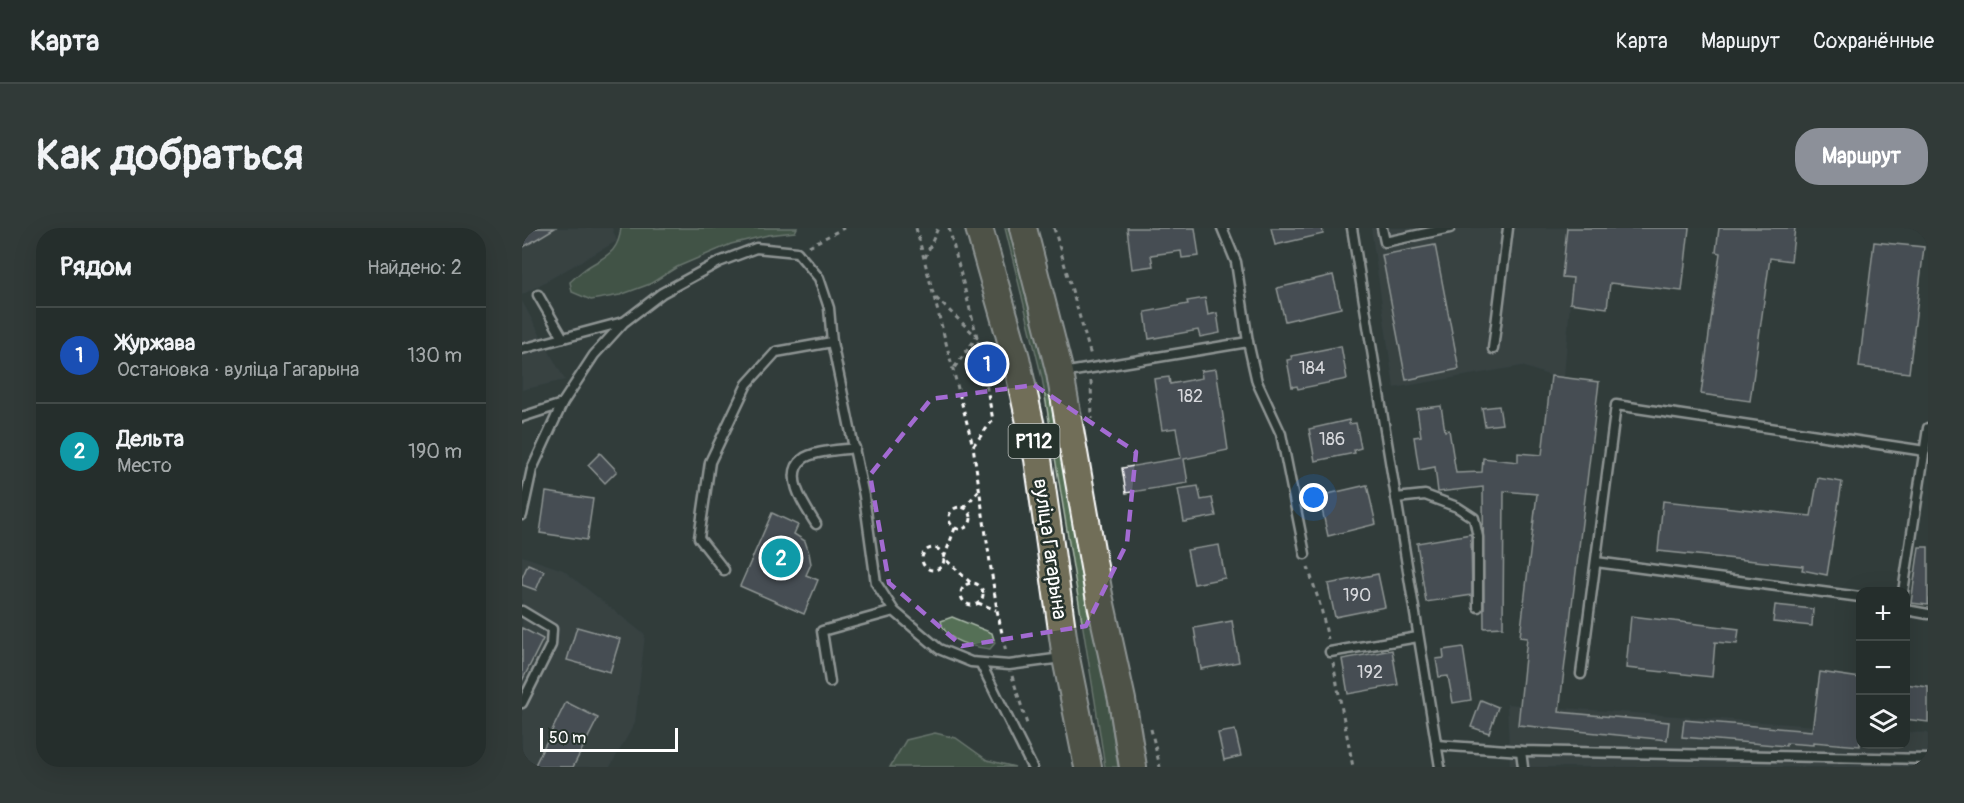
<!DOCTYPE html>
<html lang="ru">
<head>
<meta charset="utf-8">
<style>
	:root { --surface:#252e2c; --page:#313a38; --text:#f1f3f6; --muted:#a3a8a9; --line:#424a48; --accent:#8c9099 }
	body { margin:0; font-family:Pangolin,sans-serif; background:var(--page); color:var(--text) }
	.controls { position:absolute; right:18px; bottom:18px; display:grid; overflow:hidden; border-radius:12px; box-shadow:0 6px 24px #0002 }
	.controls button { width:54px; height:54px; display:grid; place-items:center; padding:0; border:0; border-bottom:2px solid var(--line); background:var(--surface); color:var(--text); font:30px sans-serif }
	.scale { position:absolute; left:18px; bottom:15px; width:138px; box-sizing:border-box; padding-left:6px; border:3px solid #fff; border-top:0; font-size:16px; line-height:21px; white-space:nowrap; color:#fff; -webkit-text-stroke:4px #26332d; paint-order:stroke }
	.you { position:absolute; left:792px; top:270px; width:21px; height:21px; margin:-15px; border:4px solid #fff; border-radius:50%; background:#1a73e8; box-shadow:0 0 0 9px #1a73e833 }
	.badge { display:grid; place-items:center; width:39px; height:39px; border-radius:50%; background:var(--accent); color:#fff; font-size:20px; font-weight:700 }
	.pin { position:absolute; translate:-50% -50%; border:3px solid #fff; box-shadow:0 2px 6px #0006 }
	.list { margin:0; padding:0; list-style:none }
	h2 { display:flex; justify-content:space-between; align-items:center; height:78px; margin:0; padding:0 24px; font-size:26px }
	h2 small { font-size:20px; font-weight:400; color:var(--muted) }
	.list li { display:grid; grid-template-columns:39px 1fr auto; gap:18px; align-items:center; box-sizing:border-box; height:96px; padding:0 24px; border-top:2px solid var(--line) }
	.list b { display:block; font-size:22px; white-space:nowrap }
	.list p { margin:0; font-size:20px; white-space:nowrap; color:var(--muted) }
	.list em { font-size:20px; font-style:normal; color:var(--muted) }
	.icon { flex:none; width:33px; height:33px; fill:none; stroke:currentColor; stroke-width:2; stroke-linecap:round; stroke-linejoin:round }
	.map { position:relative; flex:none; width:1406px; height:539px; overflow:hidden; border-radius:24px }
	header { display:flex; align-items:center; gap:36px; box-sizing:border-box; height:84px; padding:0 30px; background:var(--surface); border-bottom:2px solid var(--line) }
	header strong { font-size:28px }
	nav { display:flex; gap:33px; margin-inline-start:auto; font-size:21px }
	.intro { display:flex; align-items:center; justify-content:space-between; box-sizing:border-box; height:144px; padding:0 36px }
	h1 { margin:0; font-size:42px }
	.button { padding:15px 27px; border-radius:24px; background:var(--accent); color:#fff; font-size:21px; font-weight:700 }
	main { display:flex; gap:36px; padding:0 36px }
	aside { flex:1; background:var(--surface); border-radius:24px; box-shadow:0 6px 24px #0002 }
	.map>svg:first-child { display:block }
	.built { fill:#3f494b }
	.green { fill:#557056; stroke:#aab8aa; stroke-width:1.5 }
	.building { fill:#5f6471; stroke:#fff; stroke-width:1.5 }
	.lines { fill:none; stroke-linecap:round; stroke-linejoin:round }
	.service-casing { stroke:#fff; stroke-width:13 }
	.primary-casing { stroke:#fff; stroke-width:30 }
	.path { stroke:#fff; stroke-width:3; stroke-dasharray:4.5 4.5; stroke-linecap:butt }
	.service { stroke:#26332d; stroke-width:8 }
	.primary { stroke:#716e59; stroke-width:26 }
	.marked { fill:none; stroke:#a36bd2; stroke-width:4.5; stroke-dasharray:12 8; stroke-linejoin:round }
	.labels { text-anchor:middle; dominant-baseline:central; stroke-width:5; stroke-linejoin:round; paint-order:stroke }
	.number-label { font-size:18px; fill:#d7d8dc }
	.shield { fill:#26332d; stroke:#bec2c0; stroke-width:1.5 }
	.shield-label { font-size:20px; font-weight:bold; fill:#fff }
	.street-label { font-size:21px; fill:#fff; stroke:#26332d }
</style>
</head>
<body>
<header>
<strong>Карта</strong>
<nav><a>Карта</a><a>Маршрут</a><a>Сохранённые</a></nav>
</header>
<div class="intro"><h1>Как добраться</h1><a class="button">Маршрут</a></div>
<main>
<aside>
<h2>Рядом<small>Найдено: 2</small></h2>
<ul class="list">
<li><span class="badge" style="background:#1a4fb4">1</span><div><b>Журжава</b><p>Остановка · вуліца Гагарына</p></div><em>130 m</em></li>
<li><span class="badge" style="background:#0f9aa8">2</span><div><b>Дельта</b><p>Место</p></div><em>190 m</em></li>
</ul>
</aside>
<div class="map">
<svg width="1406" height="539" viewBox="0 0 1406 539">
	<rect width="100%" height="100%" fill="#313d3b"/>
	<filter id="ink" filterUnits="userSpaceOnUse"><feTurbulence type="fractalNoise" baseFrequency=".0167" numOctaves="2"/><feDisplacementMap in="SourceGraphic" scale="12" xChannelSelector="R" yChannelSelector="G"/><feConvolveMatrix kernelMatrix="1 2 1 2 8 2 1 2 1" color-interpolation-filters="sRGB"/></filter>
	<g filter="url(#ink)">
		<g class="built">
			<path d="M0,0H90L95,13L0,67Z"/>
			<path d="M849,0H1167L1160,63L1089,55L1085,80L1048,76L1042,149L1029,148L1000,138L872,160Z"/>
			<path d="M0,73L23,116L43,152L0,162Z"/>
			<path d="M0,328L41,342L123,407L113,495L88,539H0Z"/>
			<path d="M985,476L1338,501V516H1384V504L1406,505V539H988Z"/>
		</g>
		<g class="green">
			<path d="M99,0H275L273,4L246,7L209,16L155,39L128,56L98,67L69,72L50,64L48,54C53,50 57,45 63,41C82,28 96,27 99,0Z"/>
			<path d="M483,0H490L529,149L585,466L596,539H583L573,473L520,150Z"/>
			<path d="M430,389L470,405L473,415L468,421C451,419 422,413 419,393Z"/>
			<path d="M413,505L434,510L465,532L493,539H368L384,512Z"/>
		</g>
		<g class="building">
			<path d="M0,0H33L0,20Z"/>
			<path d="M605,0H673L677,28L660,30L659,23L629,27L631,38L610,41Z"/>
			<path d="M749,0H800L801,6L753,17Z"/>
			<path d="M1045,0H1167L1160,63L1088,55L1085,80L1048,75L1051,50L1040,49Z"/>
			<path d="M1197,0H1273L1269,33L1248,30L1228,173L1179,166L1198,25L1194,24Z"/>
			<path d="M1352,14L1402,19L1387,145L1337,139Z"/>
			<path d="M913,17L937,141L884,152L860,27Z"/>
			<path d="M811,47L819,80L763,93L755,60Z"/>
			<path d="M683,70L686,87L695,85L698,105L678,109L676,102L627,111L623,84L666,76L665,73Z"/>
			<path d="M819,118L825,151L776,161L775,158L770,159L765,132L770,131L769,128Z"/>
			<path d="M694,141L706,222L662,231L666,255L604,265L600,240L659,230L654,200L640,202L632,151L647,149L648,156L680,150L679,143Z"/>
			<path d="M1029,148L1077,154L1037,484L1147,494L1145,512L996,497L1005,410L998,409L1015,266L982,263L981,399L962,400L961,259L916,264L913,239L897,242L892,209L899,208L895,181L919,178L923,203L927,202L934,245L960,244L961,230L996,234V225L1020,227Z"/>
			<path d="M977,178L980,196L963,198L960,180Z"/>
			<path d="M827,192V196L834,195L839,220L832,222L833,225L793,233L787,201Z"/>
			<path d="M78,225L95,243L83,255L66,237Z"/>
			<path d="M1296,250L1320,254L1305,347L1280,342L1281,338L1136,323L1141,273L1289,288Z"/>
			<path d="M845,257L854,296L806,308L797,268Z"/>
			<path d="M676,258L679,272L690,270L694,288L662,294L656,261Z"/>
			<path d="M24,264L71,271L65,312L18,305Z"/>
			<path d="M250,285L276,297L272,306L283,313L287,325L289,336L284,347L296,352L282,386L218,358Z"/>
			<path d="M949,306L950,367L904,374L895,315Z"/>
			<path d="M697,317L703,350L672,356L665,322Z"/>
			<path d="M1397,319H1406V377L1389,375Z"/>
			<path d="M6,336L22,343L14,362L0,357V350Z"/>
			<path d="M856,346L863,379L813,389L806,356Z"/>
			<path d="M1253,377L1291,381L1290,398L1251,394Z"/>
			<path d="M1109,388L1217,401L1215,416L1193,414L1190,449L1104,440Z"/>
			<path d="M710,393L717,434L679,441L672,400Z"/>
			<path d="M55,399L98,411L88,444L45,432Z"/>
			<path d="M0,400L21,411L0,453Z"/>
			<path d="M941,419L949,472L931,475L926,448L917,449L914,431L922,430L921,422Z"/>
			<path d="M870,422L876,457L826,466L820,431Z"/>
			<path d="M1298,444L1338,450V518L1291,514V517L1264,515V518L1160,509L1162,492L1290,503Z"/>
			<path d="M1383,456L1406,459V494L1383,491Z"/>
			<path d="M959,472L976,479L967,505L949,499Z"/>
			<path d="M44,474L76,490L51,539H12Z"/>
			<path d="M713,502L719,528L702,532L696,505Z"/>
		</g>
		<g class="lines">
			<defs>
				<g id="service">
					<path d="M700,0L714,34L726,114L735,154L759,206L783,326"/>
					<path d="M830,0L918,539"/>
					<path d="M860,0L863,14L928,0"/>
					<path d="M16,67L41,110"/>
					<path d="M0,121L101,94"/>
					<path d="M971,121L986,0"/>
					<path d="M540,145L726,114"/>
					<path d="M0,189L40,176"/>
					<path d="M874,270L903,267L935,279L952,290L956,309V379"/>
					<path d="M0,287L10,241L40,176L72,127L102,94L140,65L197,34L234,20L275,24L297,50L307,80L310,114L342,268L354,355L372,383L417,421L449,434L487,437L540,430"/>
					<path d="M294,296C284,280 260,247 281,231C290,223 320,222 333,220"/>
					<path d="M1074,334L1338,369"/>
					<path d="M202,342L177,310L188,234L225,156L254,124L310,114"/>
					<path d="M1381,364L1406,200"/>
					<path d="M1384,382L1406,386"/>
					<path d="M0,383L30,401L29,417L0,475"/>
					<path d="M808,424L896,409"/>
					<path d="M459,436L510,539"/>
					<path d="M1059,446L1094,177L1403,223"/>
					<path d="M308,454L300,403L372,383"/>
					<path d="M914,517L999,523L1406,531"/>
					<path d="M999,523L1001,539"/>
				</g>
				<g id="primary">
					<path d="M457,0L494,130L516,231L544,430L566,539"/>
					<path d="M501,0L538,145L577,367L600,472L611,539"/>
				</g>
			</defs>
			<use href="#service" class="service-casing"/>
			<use href="#primary" class="primary-casing"/>
			<g class="path">
				<path d="M394,0L451,218"/>
				<path d="M427,0L455,109L471,192L451,218L475,382L484,424"/>
				<path d="M532,0L569,128"/>
				<path d="M287,18L322,0"/>
				<path d="M403,30L416,0"/>
				<path d="M414,70L455,109L432,140"/>
				<path d="M569,153L570,191"/>
				<circle cx="438" cy="290" r="11"/>
				<path d="M442,280L458,261"/>
				<path d="M433,300L422,330L449,355"/>
				<circle cx="411" cy="331" r="11"/>
				<path d="M786,339L799,380L806,411"/>
				<circle cx="450" cy="366" r="11"/>
				<path d="M456,375L474,382"/>
				<path d="M811,435L831,539"/>
				<path d="M490,448L505,496"/>
				<path d="M629,501L638,539"/>
			</g>
			<use href="#service" class="service"/>
			<use href="#primary" class="primary"/>
		</g>
	</g>
	<path d="M0 0H1406V539H0ZM512,157L614,224L605,315L564,398L440,418L367,355L348,247L409,171Z" fill="#313d3b" fill-opacity=".55" fill-rule="evenodd"/>
	<path class="marked" d="M512,157L614,224L605,315L564,398L440,418L367,355L348,247L409,171Z"/>
	<g class="labels">
		<g class="number-label">
			<text x="790" y="140">184</text>
			<text x="668" y="168">182</text>
			<text x="810" y="211">186</text>
			<text x="835" y="367">190</text>
			<text x="848" y="444">192</text>
		</g>
		<rect class="shield" x="486.5" y="196" width="51" height="34" rx="4.5"/>
		<g class="shield-label">
			<text x="512" y="213">Р112</text>
		</g>
		<g class="street-label">
			<text transform="translate(528 321) rotate(82)">вуліца Гагарына</text>
		</g>
	</g>
</svg>
<div class="controls">
<button>+</button>
<button>−</button>
<button><svg class="icon" aria-label="layers" viewBox="0 0 24 24"><path d="M12 4l9 5-9 5-9-5zM3 14l9 5 9-5"/></svg></button>
</div>
<div class="scale">50 m</div>
<div class="you"></div>
<div class="pin badge" style="left:465px;top:136px;background:#1a4fb4">1</div>
<div class="pin badge" style="left:259px;top:330px;background:#0f9aa8">2</div>
</div>
</main>
</body>
</html>
